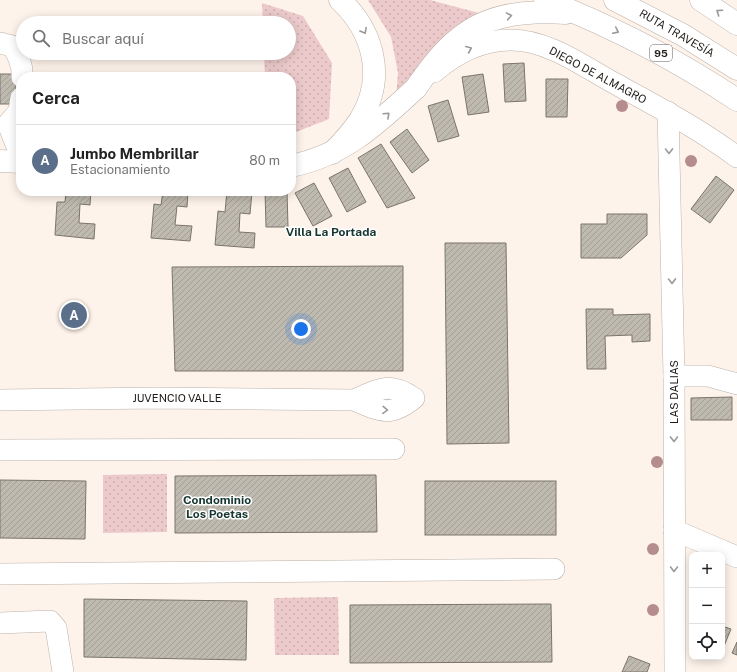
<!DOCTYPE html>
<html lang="es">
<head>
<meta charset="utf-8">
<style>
	:root { --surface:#fff; --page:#f2f2f2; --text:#222; --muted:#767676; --line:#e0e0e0; --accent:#0b8043 }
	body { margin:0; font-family:"Public Sans",sans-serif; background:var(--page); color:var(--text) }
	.controls { position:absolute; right:12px; bottom:12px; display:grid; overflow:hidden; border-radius:8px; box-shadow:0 2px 10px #0003 }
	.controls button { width:36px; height:36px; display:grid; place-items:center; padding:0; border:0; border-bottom:1px solid var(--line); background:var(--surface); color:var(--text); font:20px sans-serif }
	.you { position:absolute; left:301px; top:329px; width:14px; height:14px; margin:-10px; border:3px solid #fff; border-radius:50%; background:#1a73e8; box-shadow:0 0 0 6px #1a73e833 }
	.badge { display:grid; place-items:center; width:26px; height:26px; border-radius:50%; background:var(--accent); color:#fff; font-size:13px; font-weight:700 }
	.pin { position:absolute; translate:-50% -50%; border:2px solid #fff; box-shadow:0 1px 4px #0006 }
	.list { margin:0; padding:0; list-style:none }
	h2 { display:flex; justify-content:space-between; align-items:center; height:52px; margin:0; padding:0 16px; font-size:17px }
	h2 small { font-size:13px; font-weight:400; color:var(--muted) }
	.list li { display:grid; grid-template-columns:26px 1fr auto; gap:12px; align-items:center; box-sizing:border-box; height:72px; padding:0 16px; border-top:1px solid var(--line) }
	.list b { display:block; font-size:15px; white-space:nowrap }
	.list p { margin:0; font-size:13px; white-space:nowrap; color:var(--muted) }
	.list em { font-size:13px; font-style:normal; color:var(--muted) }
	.icon { flex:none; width:22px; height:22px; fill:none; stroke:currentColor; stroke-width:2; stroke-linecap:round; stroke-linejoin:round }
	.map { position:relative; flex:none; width:737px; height:672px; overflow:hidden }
	.search { position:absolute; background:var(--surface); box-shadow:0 2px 10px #0003; left:16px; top:16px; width:280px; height:44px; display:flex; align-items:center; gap:10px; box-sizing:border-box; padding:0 14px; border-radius:22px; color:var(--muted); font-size:15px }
	.panel { position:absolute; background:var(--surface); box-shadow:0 2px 10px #0003; left:16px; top:72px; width:280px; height:124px; border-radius:16px }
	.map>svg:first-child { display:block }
	.grass { fill:url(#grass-dots) }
	.building { fill:url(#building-hatch); stroke:#7a756b }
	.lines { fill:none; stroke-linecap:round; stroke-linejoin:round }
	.minor-casing { stroke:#bcb1a9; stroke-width:22 }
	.major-casing { stroke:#bcb1a9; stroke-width:23 }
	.highway-casing { stroke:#bcb1a9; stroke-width:23 }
	.minor { stroke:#fff; stroke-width:21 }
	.major { stroke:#fff; stroke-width:22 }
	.highway { stroke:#fff; stroke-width:22 }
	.tree { fill:#b58d8c }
	.oneway { stroke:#9b9998 }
	.labels { text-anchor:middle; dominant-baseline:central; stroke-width:3; stroke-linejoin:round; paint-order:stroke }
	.shield { fill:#fff; stroke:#63605e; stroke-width:1 }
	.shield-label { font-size:10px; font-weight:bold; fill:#201c19 }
	.street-label { font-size:11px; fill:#201c19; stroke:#fff }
	.neighbourhood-label { font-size:12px; font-weight:bold; fill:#163630; stroke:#fff }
</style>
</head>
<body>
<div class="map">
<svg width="737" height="672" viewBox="0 0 737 672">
	<defs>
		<pattern id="grass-dots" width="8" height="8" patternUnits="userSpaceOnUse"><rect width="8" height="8" fill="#eccacb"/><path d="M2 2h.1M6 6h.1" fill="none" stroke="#caadae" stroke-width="1.8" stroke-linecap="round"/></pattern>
		<pattern id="building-hatch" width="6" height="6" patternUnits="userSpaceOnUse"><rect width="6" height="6" fill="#bfbaaf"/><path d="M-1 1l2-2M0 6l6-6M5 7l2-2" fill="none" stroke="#a49f96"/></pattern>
	</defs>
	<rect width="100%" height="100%" fill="#fef3ea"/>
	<g class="grass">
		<path d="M368,0H430L479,13L445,37L396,97L398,73L391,37Z"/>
		<path d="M262,3L303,16L332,63L329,119L291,134V77H265L264,53H289V23H263Z"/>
		<path d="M167,474V532L103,533V475Z"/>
		<path d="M338,597L339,655H275L274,598Z"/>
	</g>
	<g class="building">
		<path d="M524,63L526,101L505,102L503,64Z"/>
		<rect x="0" y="74" width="16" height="30"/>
		<path d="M483,74L489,112L468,115L462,77Z"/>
		<path d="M546,79H568L567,117H546Z"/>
		<path d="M448,100L459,136L438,142L428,106Z"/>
		<path d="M407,129L429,160L412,173L390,142Z"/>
		<path d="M381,144L415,198L387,208L358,158Z"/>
		<path d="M348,168L366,202L347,212L329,178Z"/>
		<path d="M716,176L734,190L710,223L691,209Z"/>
		<path d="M314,183L332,216L313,226L295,193Z"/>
		<path d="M66,191H91L90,205L80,204L79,223L95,224L94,239L55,235L57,202H65Z"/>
		<path d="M163,191H188L187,207L177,206L175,225L192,226L190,241L151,238L154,204L161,205Z"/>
		<path d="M227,191L252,192L250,214L240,213L239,232L255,233L254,248L215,245L218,211L225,212Z"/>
		<path d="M265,191H287L288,227H266Z"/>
		<path d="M607,214H647V235L621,258H581V224H607Z"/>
		<path d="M445,243H506L509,443L447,444Z"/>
		<path d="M403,266V371H175L172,267Z"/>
		<path d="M586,309H613V315L650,314V341L632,342V335L605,336L606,369H587Z"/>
		<path d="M732,397V420H691V398Z"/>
		<path d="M376,475L377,532L175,533V476Z"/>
		<path d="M0,480L86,481L85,539L0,538Z"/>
		<rect x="425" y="481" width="131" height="54"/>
		<path d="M84,599L247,601L246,660L84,657Z"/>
		<path d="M551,604L552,662L350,663V605Z"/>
		<path d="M722,626L731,629L722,651Z"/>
		<path d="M737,642V655L732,653Z"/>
		<path d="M629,656L650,664L647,672H622Z"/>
	</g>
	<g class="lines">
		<defs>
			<g id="minor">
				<path d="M0,43L12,46C19,56 23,65 22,77"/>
				<path d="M434,72C456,53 481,40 511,40C548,40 583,66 614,83C656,106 698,128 737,157"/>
				<path d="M668,112L674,376L675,672"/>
				<path d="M8,124L21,157"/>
				<path d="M8,124L19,111L21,98"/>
				<path d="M674,376H708L737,384"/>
				<path d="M0,400L156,398L354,400C380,411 390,418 414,398C389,381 380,389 354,400"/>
				<path d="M0,450L394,449"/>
				<path d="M674,530L737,557"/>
				<path d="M0,574L554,569"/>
				<path d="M0,623L50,621L56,628L63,672"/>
			</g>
			<g id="major">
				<path d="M0,161L21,162"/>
				<path d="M291,166C345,155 377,124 416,88"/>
			</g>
			<g id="highway">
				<path d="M545,0C613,27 676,59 737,100"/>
				<path d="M615,0L683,35L737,69"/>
				<path d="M701,0L737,24"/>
				<path d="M416,88C457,27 490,8 566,13"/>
				<path d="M332,153C342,143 352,132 360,120C386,78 374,32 340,0"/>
			</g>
		</defs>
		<use href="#minor" class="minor-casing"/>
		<use href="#major" class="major-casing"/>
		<use href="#highway" class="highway-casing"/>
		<use href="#minor" class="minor"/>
		<use href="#major" class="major"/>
		<use href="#highway" class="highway"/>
	</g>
	<g class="tree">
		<circle cx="622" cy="106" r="6"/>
		<circle cx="691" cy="161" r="6"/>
		<circle cx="657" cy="462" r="6"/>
		<circle cx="653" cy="549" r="6"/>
		<circle cx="653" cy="610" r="6"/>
	</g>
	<defs><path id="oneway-chevron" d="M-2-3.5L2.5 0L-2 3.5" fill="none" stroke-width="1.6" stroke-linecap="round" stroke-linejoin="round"/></defs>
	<g class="oneway">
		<use href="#oneway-chevron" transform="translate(719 12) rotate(-146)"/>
		<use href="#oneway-chevron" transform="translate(509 16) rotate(-10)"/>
		<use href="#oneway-chevron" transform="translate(364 31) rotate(61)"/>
		<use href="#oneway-chevron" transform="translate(616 31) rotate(26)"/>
		<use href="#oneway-chevron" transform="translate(469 49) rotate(-23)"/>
		<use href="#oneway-chevron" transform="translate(387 115) rotate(-43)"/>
		<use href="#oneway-chevron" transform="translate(669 151) rotate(89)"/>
		<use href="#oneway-chevron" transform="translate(672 281) rotate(89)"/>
		<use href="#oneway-chevron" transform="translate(385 410) rotate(3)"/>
		<use href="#oneway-chevron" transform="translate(674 439) rotate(90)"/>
		<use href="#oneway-chevron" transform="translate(674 569) rotate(90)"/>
	</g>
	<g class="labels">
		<rect class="shield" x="650" y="45" width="22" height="16" rx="3"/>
		<g class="shield-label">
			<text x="661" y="53">95</text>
		</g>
		<g class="street-label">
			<text transform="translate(677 33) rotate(30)">RUTA TRAVESÍA</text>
			<text transform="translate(598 75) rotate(28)">DIEGO DE ALMAGRO</text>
			<text transform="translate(674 392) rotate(-90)">LAS DALIAS</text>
			<text x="177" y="398">JUVENCIO VALLE</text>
		</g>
		<g class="neighbourhood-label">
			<text x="331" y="232">Villa La Portada</text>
			<text x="217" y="500">Condominio<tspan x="217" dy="14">Los Poetas</tspan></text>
		</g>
	</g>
</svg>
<div class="controls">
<button>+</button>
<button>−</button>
<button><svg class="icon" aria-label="locate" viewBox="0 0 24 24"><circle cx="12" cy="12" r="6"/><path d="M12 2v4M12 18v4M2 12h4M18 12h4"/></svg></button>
</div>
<div class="you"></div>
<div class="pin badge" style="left:74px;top:315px;background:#5c6f8a">A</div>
<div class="search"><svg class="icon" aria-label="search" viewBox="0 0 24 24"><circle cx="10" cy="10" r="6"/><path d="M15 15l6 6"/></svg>Buscar aquí</div>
<section class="panel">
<h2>Cerca<small></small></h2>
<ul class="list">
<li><span class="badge" style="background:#5c6f8a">A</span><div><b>Jumbo Membrillar</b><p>Estacionamiento</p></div><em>80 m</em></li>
</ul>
</section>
</div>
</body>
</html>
